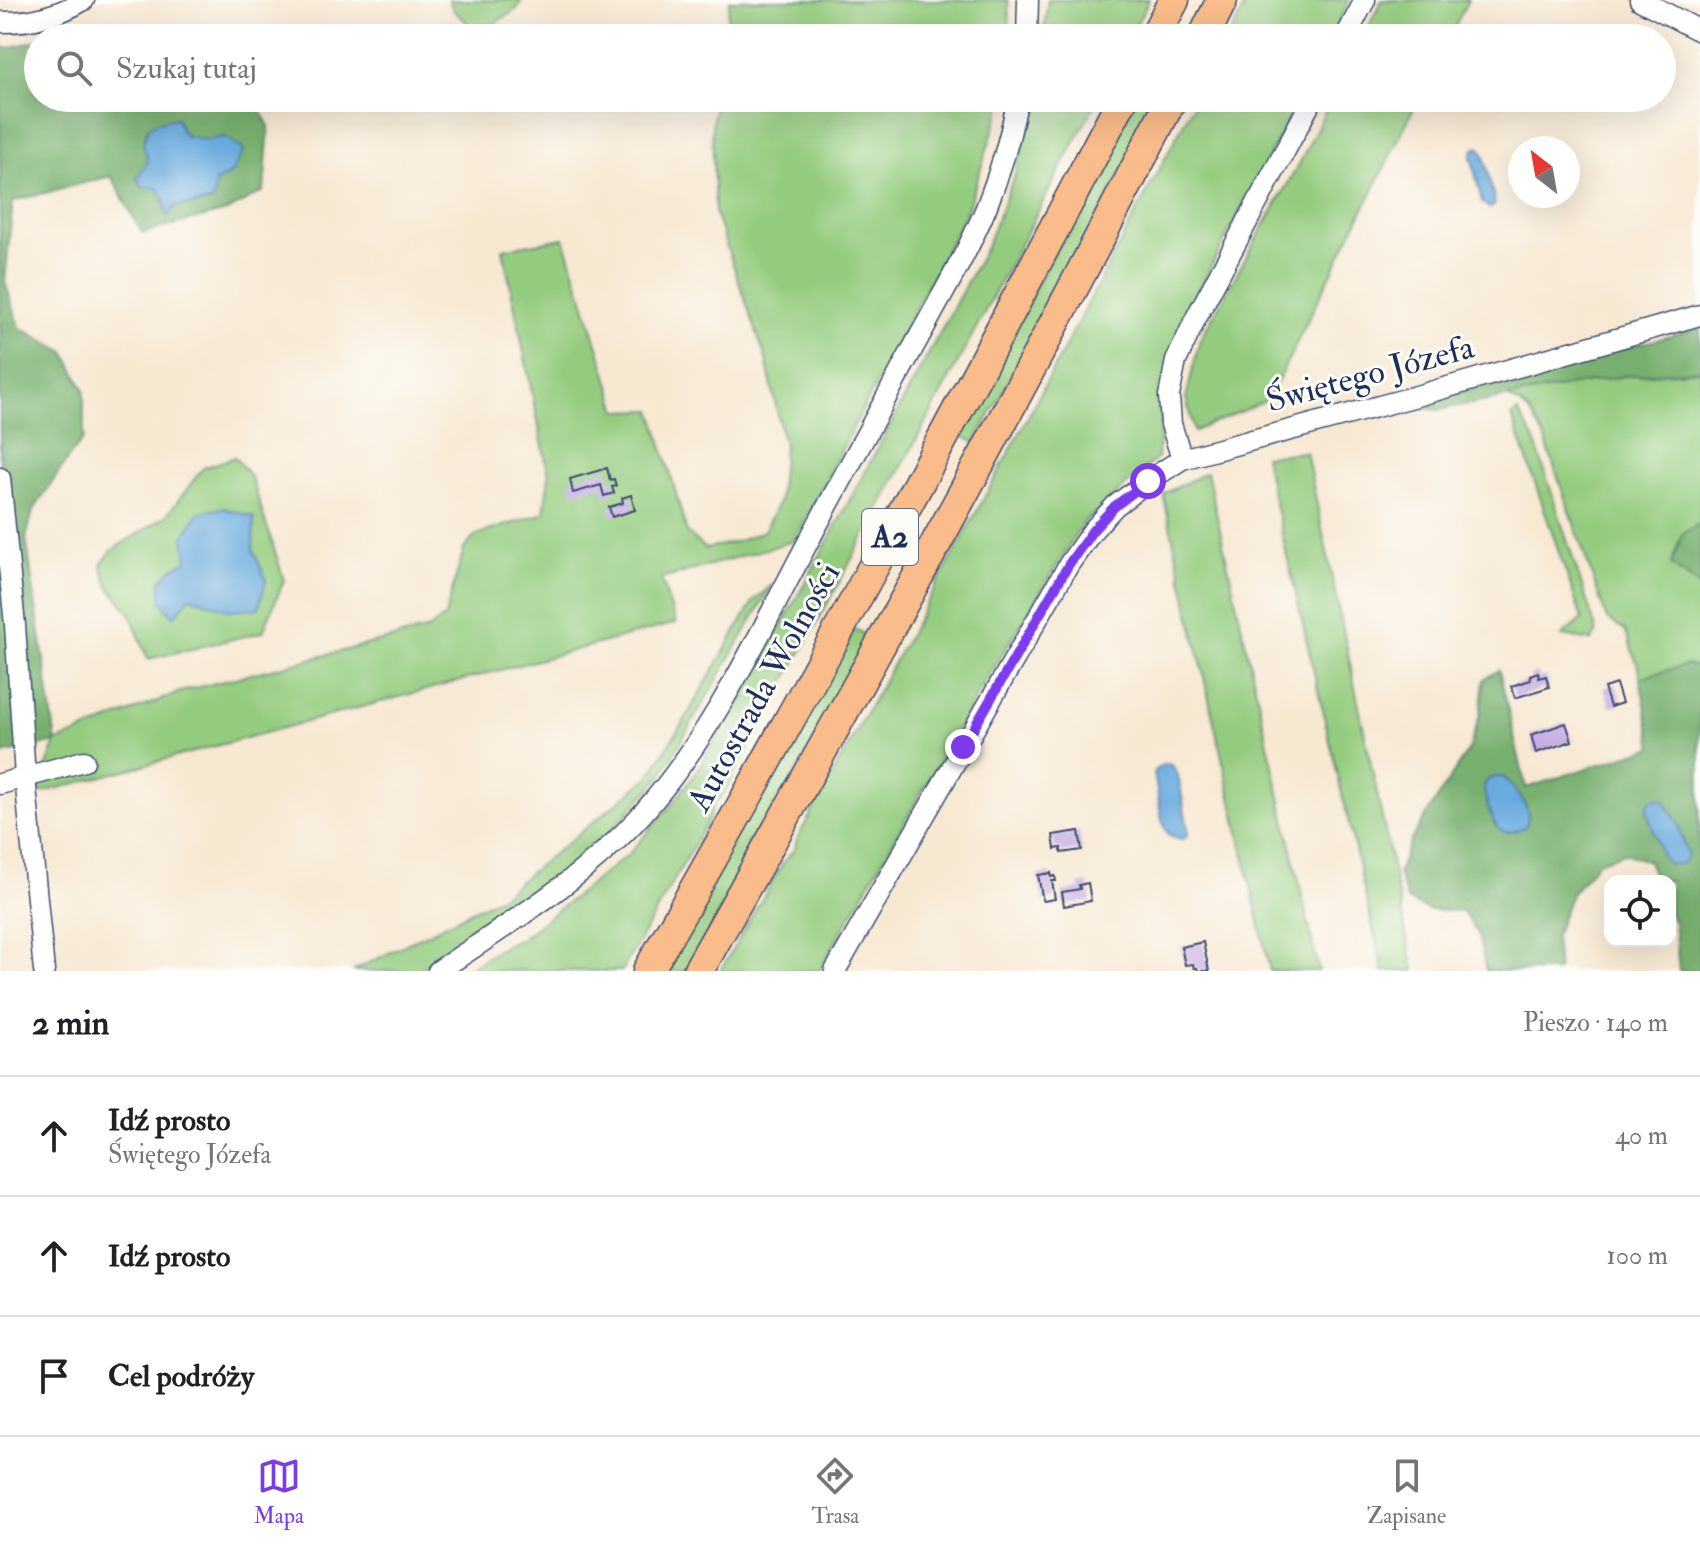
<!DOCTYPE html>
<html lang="pl">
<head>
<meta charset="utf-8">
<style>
	:root { --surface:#fff; --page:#f6f6f6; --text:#202124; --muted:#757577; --line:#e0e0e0; --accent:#7c3aed }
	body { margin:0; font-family:"IM FELL Double Pica",serif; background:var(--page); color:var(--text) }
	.controls { position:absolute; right:24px; bottom:24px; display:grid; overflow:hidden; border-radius:16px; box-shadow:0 8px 32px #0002 }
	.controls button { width:72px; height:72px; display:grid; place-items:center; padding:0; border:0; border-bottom:2px solid var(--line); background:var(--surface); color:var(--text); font:40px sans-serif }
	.compass { position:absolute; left:1508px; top:136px; width:72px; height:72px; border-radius:50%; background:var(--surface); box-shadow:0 8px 32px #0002; rotate:329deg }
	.stop { position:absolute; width:24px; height:24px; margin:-18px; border:6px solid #7c3aed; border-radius:50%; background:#fff }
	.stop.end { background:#7c3aed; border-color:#fff; box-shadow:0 2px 8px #0008 }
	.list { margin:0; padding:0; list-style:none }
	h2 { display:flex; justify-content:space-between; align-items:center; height:104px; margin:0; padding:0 32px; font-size:34px }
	h2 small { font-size:26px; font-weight:400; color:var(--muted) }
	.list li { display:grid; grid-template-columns:52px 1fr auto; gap:24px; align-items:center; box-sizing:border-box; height:120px; padding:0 32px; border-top:2px solid var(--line) }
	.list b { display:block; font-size:30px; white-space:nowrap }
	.list p { margin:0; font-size:26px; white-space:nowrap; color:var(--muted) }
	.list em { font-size:26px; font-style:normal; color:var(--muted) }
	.icon { flex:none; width:44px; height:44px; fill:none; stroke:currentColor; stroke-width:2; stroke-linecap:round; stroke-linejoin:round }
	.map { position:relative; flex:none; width:1700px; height:971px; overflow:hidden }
	.search { position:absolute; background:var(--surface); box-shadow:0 8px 32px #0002; left:24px; right:24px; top:24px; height:88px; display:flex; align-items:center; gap:20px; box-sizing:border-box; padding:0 28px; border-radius:44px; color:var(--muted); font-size:30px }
	.sheet { height:464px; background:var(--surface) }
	nav { display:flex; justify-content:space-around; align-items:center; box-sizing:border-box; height:112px; border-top:2px solid var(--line); background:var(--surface); font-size:22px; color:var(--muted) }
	nav a { display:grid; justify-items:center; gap:4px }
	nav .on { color:var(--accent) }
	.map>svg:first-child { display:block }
	.green { fill:#94cc7f; stroke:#587e6e; stroke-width:2 }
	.forest { fill:#77b06e; stroke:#497066; stroke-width:2; fill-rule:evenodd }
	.water { fill:#6babde; stroke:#436d9e; stroke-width:2 }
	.building { fill:#c4aae1 }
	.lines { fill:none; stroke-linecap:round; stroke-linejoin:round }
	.minor-casing { stroke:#3c4b6f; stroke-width:23 }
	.highway-casing { stroke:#3c4b6f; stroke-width:33 }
	.minor { stroke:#fff; stroke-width:20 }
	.highway { stroke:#f9bc8a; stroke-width:30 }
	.route { stroke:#7c3aed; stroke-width:10 }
	.labels { text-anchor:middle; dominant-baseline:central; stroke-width:6; stroke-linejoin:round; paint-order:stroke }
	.shield { fill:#fdfcf7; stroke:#5f6c8c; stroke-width:2 }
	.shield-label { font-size:32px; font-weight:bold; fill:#1b2f5e }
	.street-label { font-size:34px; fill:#1b2f5e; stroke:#fdfcf7 }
</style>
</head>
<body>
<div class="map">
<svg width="1700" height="971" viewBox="0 0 1700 971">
	<rect width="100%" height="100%" fill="#fdfcf7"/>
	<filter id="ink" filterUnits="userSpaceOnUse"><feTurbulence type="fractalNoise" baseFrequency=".0125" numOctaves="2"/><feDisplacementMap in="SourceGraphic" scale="16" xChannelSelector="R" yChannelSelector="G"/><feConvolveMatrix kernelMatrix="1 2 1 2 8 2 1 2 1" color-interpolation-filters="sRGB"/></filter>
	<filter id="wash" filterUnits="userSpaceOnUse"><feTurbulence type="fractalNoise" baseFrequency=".006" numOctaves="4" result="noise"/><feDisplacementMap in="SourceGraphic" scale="32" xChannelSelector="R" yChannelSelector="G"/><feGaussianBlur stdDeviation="1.8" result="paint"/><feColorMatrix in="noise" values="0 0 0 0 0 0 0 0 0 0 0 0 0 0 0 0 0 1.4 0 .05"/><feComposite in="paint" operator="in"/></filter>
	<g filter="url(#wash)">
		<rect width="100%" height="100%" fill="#f7e8d2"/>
		<g class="green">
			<path d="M449,0H522L517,9L492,25L471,26L453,10Z"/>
			<path d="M730,0H1008L1010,38H725Z"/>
			<path d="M1048,0H1149L1129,38H1043Z"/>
			<path d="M1248,0H1350L1330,38H1228Z"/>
			<path d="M1382,0H1468L1449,38H1363Z"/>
			<path d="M716,98H1004L967,210L794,541L661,579L676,623L36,794L56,742L180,692L429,629L445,616L464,549L476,535L544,513L549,476L503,249L564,238L618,411L652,410L687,532L705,549L739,541L764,531L779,501L784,445L766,359L715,213L712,127Z"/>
			<path d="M1035,98H1098L931,413L724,794L714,804L709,819L622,971H465L510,942L522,938L629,854L674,802L697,771L804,585L986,247L1015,174Z"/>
			<path d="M1134,98H1161L975,443L959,434Z"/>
			<path d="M1197,98H1299L1191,305L1161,402V430L1157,458L1083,523L976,697L819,971H720L783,863L795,848L797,839L1011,449Z"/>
			<path d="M1332,98H1419L1268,400L1194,431L1186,398L1200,339L1300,162Z"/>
			<path d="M1700,370V524L1682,534L1671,565L1700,586V667L1686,665L1640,678V672L1625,630L1607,619L1544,437C1533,416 1529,407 1507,397L1623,376Z"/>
			<path d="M1518,412L1534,439L1597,632L1591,641L1562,636L1582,619L1512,416Z"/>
			<path d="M1306,452L1414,971H1383L1264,456Z"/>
			<path d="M235,457L251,477L284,580L263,632L148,659L130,613L109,587L101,565L112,550L166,516L203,468Z"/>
			<path d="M1207,472L1319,971H1270L1163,494Z"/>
			<path d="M773,584L659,779L608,834L558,876L417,971H353L500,897L648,778L688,714L753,602Z"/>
			<path d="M854,629L870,637L687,971H659Z"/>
		</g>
		<g class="forest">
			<path d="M38,40V98H253L269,126L264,191L227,211L142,233L111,176L13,201L5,282L20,328L65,352L84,390V438L69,457L33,511L26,538L56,742L3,754L0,729V47L9,48ZM177,119L183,135L206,141L225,137L215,182L214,201L194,205L174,207L167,216C162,188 162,190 137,178Z"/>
			<path d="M1700,328V370L1623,376L1437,410L1425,408L1432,399Z"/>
			<path d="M1700,524V586L1671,565L1682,534Z"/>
			<path d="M1686,665L1700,667L1699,971H1679L1674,923L1670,914V881H1656L1648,861L1624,853L1598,862L1571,894L1555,936L1558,971H1486L1478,934L1462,911L1428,910L1407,900L1398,872L1412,838L1470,747L1480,714L1484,679L1499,670L1526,788L1653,747L1640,678Z"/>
		</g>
		<g class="water">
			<path d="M176,118L184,135L206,140L225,137L244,150L231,174L215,182L214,201L174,207L167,217L165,202L158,188L142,187L137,178L148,161L143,143L148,128L158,122Z"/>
			<path d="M1478,147L1481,149L1484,156L1495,203L1493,207L1489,208L1482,202L1471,156L1474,149Z"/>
			<path d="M223,508L254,517L253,549L266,580L259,608L230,610L190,597L174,617L161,601V581L173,568L187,561L184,536L199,512Z"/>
			<path d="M1164,764L1172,765L1178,775L1188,829V836L1180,840L1168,834L1162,820L1154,773L1156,769Z"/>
			<path d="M1495,777H1503L1506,779C1518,791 1533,809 1526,826C1518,830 1508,835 1500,830C1493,825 1483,794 1484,786C1485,784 1486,782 1487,780Z"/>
			<path d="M1654,799L1664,800L1678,824L1688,855L1683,863L1669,865L1662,856L1647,811L1649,802Z"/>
		</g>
		<g id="blocks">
			<g class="building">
				<path d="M607,468L610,480L614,479L616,486L612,487L614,493L604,496L601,485L573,493L570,479Z"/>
				<path d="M631,495L635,510L612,517L609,507L623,503L622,498Z"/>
				<path d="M1538,672L1539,678L1546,676L1549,687L1515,698L1511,686L1531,680L1530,675Z"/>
				<path d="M1616,684L1622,703L1610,707L1604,688Z"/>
				<path d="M1566,723L1572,741L1536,753L1531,735Z"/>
				<path d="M1079,831L1082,850L1061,853V848L1055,849L1053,835Z"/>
				<path d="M1051,873V877L1055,876L1056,881H1052L1055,899L1043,901L1038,875Z"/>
				<path d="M1088,883L1091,901L1064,906L1062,892L1080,889L1079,885Z"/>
				<path d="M1203,942L1207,961L1209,971H1198L1197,968H1194L1193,964L1185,965L1181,947Z"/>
			</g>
		</g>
	</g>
	<g filter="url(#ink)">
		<use href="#blocks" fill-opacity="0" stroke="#3c4b6f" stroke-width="2"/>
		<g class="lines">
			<defs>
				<g id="minor">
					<path d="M1640,0L1700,31"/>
					<path d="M0,22C31,23 57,16 84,0"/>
					<path d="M1027,38L1028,0"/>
					<path d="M1345,38L1365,0"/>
					<path d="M1182,459L1171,424L1169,396L1176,361L1197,316L1313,98"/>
					<path d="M0,478L15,625L25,777L44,971"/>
					<path d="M0,784L84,761"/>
					<path d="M438,971C510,923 585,878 643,813C720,726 766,618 821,518C852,461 882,405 913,348C938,302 966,256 986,208C1000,173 1011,135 1018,98"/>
					<path d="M835,971L1069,564L1093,530L1115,506L1148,481L1182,459L1413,397L1700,315"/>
				</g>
				<g id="highway">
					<path d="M1154,38L1174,0"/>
					<path d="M1203,38L1222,0"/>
					<path d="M648,971C813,684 969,391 1123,98"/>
					<path d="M698,971C861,683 1021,393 1172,98"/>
				</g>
			</defs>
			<use href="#minor" class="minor-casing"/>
			<use href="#highway" class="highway-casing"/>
			<use href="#minor" class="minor"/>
			<use href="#highway" class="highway"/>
		</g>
	</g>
	<g class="lines" filter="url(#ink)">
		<path class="route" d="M963,747L1069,564L1093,530L1115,506L1148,481"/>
	</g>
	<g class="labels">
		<rect class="shield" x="862" y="509" width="56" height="56" rx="6"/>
		<g class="shield-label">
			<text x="890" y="537">A2</text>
		</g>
		<g class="street-label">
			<text transform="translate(1370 374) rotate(-15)">Świętego Józefa</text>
			<text transform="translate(764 687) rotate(-61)">Autostrada Wolności</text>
		</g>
	</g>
</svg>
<div class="controls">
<button><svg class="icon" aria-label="locate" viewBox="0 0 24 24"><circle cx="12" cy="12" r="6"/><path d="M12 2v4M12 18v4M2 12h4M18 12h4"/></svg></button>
</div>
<svg class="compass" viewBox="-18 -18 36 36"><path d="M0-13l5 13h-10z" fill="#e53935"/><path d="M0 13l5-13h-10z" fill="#757577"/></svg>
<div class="stop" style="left:1148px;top:481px"></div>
<div class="stop end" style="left:963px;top:747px"></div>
<div class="search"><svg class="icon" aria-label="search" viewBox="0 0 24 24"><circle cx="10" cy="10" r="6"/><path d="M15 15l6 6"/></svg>Szukaj tutaj</div>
</div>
<section class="sheet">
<h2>2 min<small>Pieszo · 140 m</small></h2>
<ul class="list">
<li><svg class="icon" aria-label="ahead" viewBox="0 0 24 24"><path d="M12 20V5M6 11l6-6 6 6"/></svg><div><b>Idź prosto</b><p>Świętego Józefa</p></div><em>40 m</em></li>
<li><svg class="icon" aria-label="ahead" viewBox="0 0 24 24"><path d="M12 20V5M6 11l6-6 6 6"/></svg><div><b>Idź prosto</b></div><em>100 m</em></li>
<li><svg class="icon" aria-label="arrive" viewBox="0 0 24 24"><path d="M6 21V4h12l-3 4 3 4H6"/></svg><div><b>Cel podróży</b></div></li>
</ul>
</section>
<nav>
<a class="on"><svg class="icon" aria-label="map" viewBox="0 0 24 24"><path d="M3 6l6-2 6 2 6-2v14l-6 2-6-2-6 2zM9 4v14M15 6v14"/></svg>Mapa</a>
<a><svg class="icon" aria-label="directions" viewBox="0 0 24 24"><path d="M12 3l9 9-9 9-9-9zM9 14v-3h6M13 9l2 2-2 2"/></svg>Trasa</a>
<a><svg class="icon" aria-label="saved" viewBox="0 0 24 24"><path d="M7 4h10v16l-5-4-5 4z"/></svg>Zapisane</a>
</nav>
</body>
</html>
